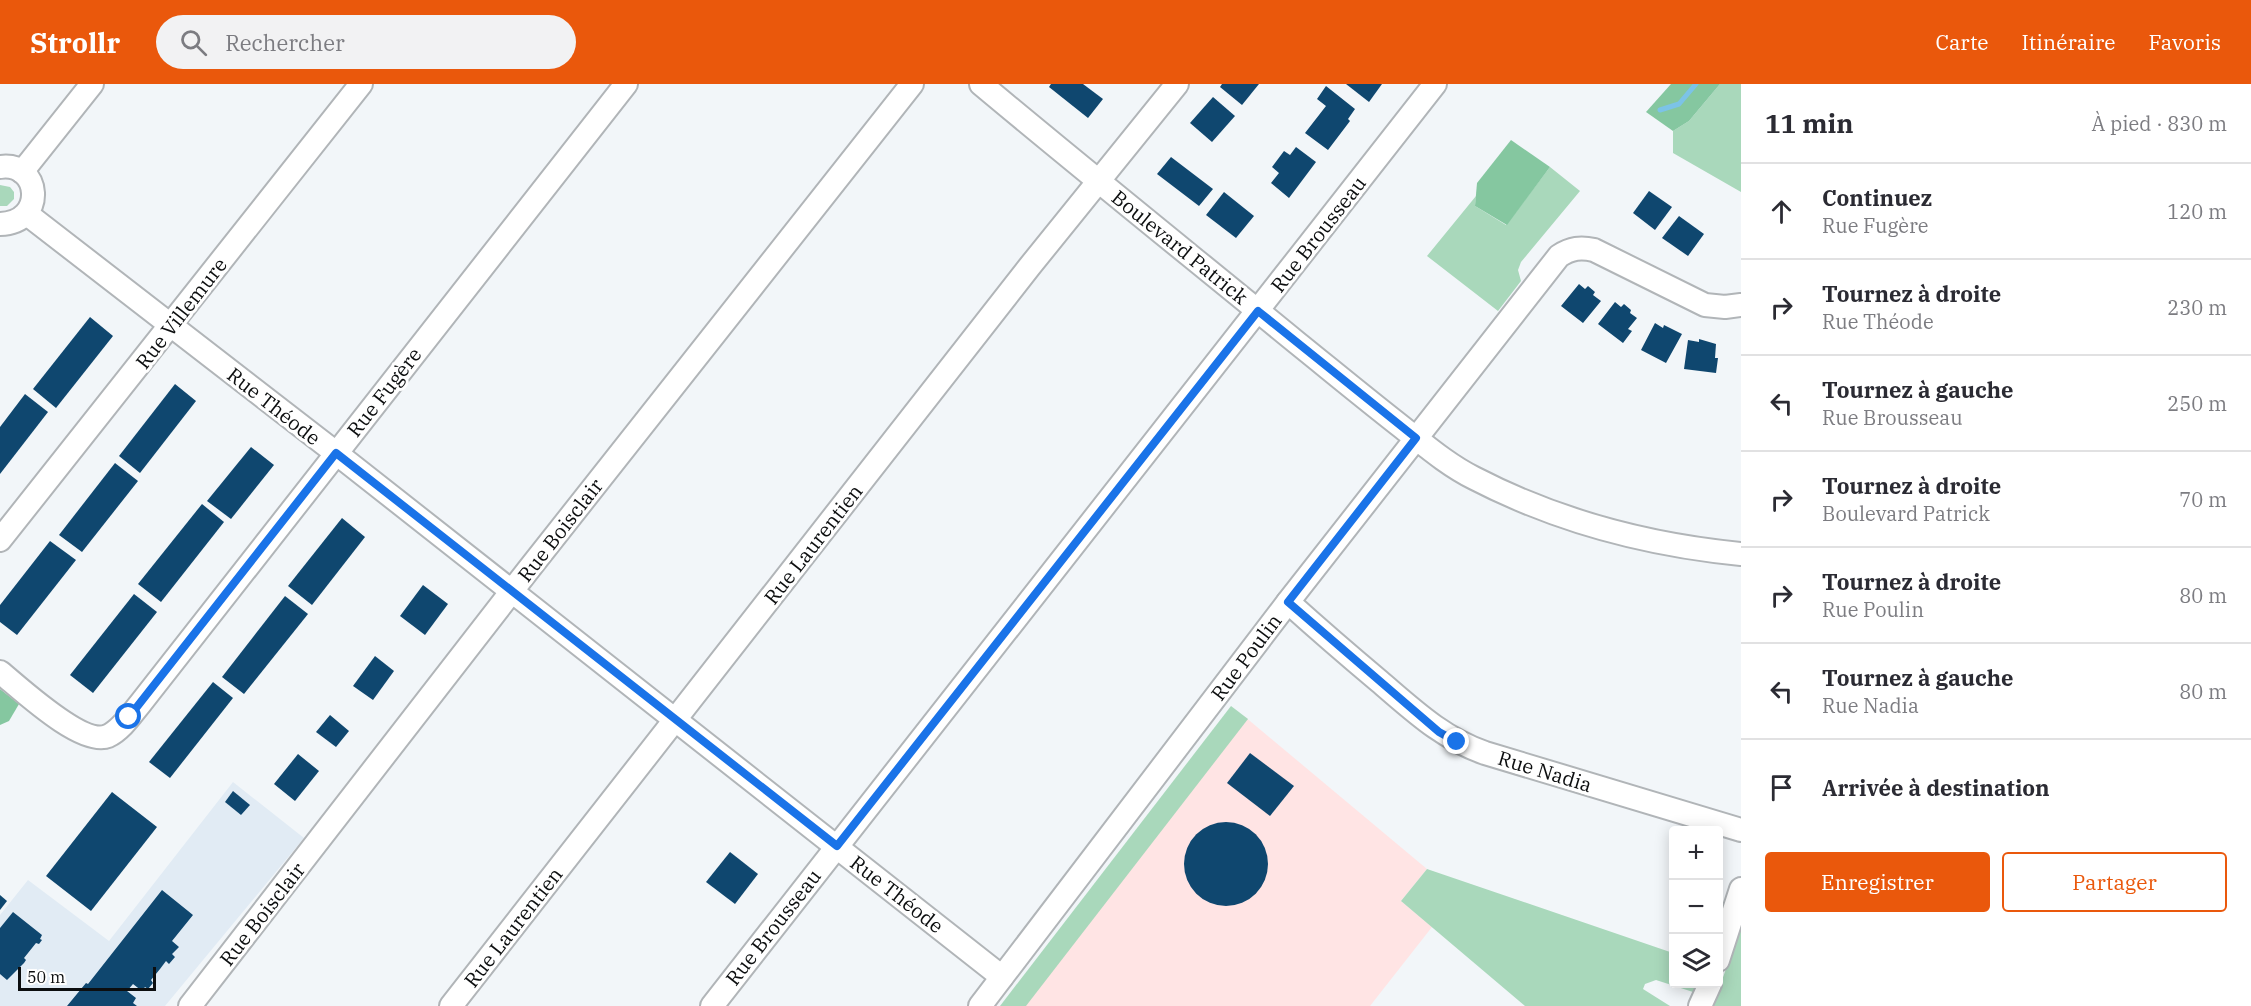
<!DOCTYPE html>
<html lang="fr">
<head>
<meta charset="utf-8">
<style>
	:root { --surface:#fff; --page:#f2f2f3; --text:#2b2b33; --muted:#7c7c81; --line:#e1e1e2; --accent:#ea580c }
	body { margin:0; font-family:"IBM Plex Serif",serif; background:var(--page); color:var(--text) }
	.controls { position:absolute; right:18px; bottom:18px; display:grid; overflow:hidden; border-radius:6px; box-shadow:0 3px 15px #0003 }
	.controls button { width:54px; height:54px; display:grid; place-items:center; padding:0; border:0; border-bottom:2px solid var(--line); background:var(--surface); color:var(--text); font:30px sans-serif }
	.scale { position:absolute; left:18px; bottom:15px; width:138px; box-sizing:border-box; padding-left:6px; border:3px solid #0c0e0f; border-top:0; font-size:16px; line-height:21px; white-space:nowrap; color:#0c0e0f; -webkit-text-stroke:4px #fff; paint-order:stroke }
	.stop { position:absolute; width:18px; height:18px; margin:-14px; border:4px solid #1a73e8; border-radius:50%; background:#fff }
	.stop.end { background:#1a73e8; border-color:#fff; box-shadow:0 2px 6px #0008 }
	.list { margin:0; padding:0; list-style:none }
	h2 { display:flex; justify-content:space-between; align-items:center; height:78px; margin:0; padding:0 24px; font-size:26px }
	h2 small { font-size:20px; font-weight:400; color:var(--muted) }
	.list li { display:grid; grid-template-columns:39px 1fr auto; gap:18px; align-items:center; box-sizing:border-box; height:96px; padding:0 24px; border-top:2px solid var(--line) }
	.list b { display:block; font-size:22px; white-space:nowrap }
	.list p { margin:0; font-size:20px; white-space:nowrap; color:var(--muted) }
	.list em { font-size:20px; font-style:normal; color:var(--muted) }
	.actions { display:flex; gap:12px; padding:18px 24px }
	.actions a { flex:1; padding:14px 0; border:2px solid var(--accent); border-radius:6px; text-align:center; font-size:21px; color:var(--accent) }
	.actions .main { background:var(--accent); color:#fff }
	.icon { flex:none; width:33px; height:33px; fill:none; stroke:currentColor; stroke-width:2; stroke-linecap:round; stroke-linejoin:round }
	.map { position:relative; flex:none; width:1741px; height:922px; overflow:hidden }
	header { display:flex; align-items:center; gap:36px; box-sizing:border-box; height:84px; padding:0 30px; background:var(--accent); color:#fff }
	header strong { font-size:28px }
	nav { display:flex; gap:33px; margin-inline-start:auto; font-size:21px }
	.search { width:420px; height:54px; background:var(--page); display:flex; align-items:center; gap:15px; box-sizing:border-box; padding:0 21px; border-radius:33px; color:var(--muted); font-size:22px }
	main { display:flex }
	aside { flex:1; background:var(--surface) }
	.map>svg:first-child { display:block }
	.built { fill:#e1ebf4 }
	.industrial { fill:#ffe4e4 }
	.green { fill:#a9d8bb }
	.forest { fill:#85c7a0 }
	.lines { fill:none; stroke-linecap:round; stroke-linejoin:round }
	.stream { stroke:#7cc3e7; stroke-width:5 }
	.building { fill:#0f476f }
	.minor-casing { stroke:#b1b5b8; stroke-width:26 }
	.minor { stroke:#fff; stroke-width:22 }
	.route { stroke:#1a73e8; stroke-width:8 }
	.labels { text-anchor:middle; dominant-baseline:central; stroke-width:6; stroke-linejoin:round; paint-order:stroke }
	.street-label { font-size:20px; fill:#0c0e0f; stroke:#fff }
</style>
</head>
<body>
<header>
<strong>Strollr</strong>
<div class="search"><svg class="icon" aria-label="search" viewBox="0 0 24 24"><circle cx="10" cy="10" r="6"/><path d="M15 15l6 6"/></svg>Rechercher</div>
<nav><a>Carte</a><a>Itinéraire</a><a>Favoris</a></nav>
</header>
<main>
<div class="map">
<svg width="1741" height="922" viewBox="0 0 1741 922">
	<rect width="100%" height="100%" fill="#f2f6f9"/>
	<path class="built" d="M233,698L304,754L165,922H0V831L28,796L109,857Z"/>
	<path class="industrial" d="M1244,632L1427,785L1401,817L1432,843L1370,922H1019Z"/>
	<g class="green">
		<path d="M1720,0H1741V108L1673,69V47L1689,37Z"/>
		<path d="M1550,83L1580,107L1521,178L1518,186L1521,197L1498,227L1427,172L1476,112L1475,122L1506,141Z"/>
		<path d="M0,101L10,103L14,108V115L7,122H0Z"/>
		<path d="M1231,622L1248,635L1026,922H1000Z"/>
		<path d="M1427,785L1673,869L1674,900H1697L1693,908L1656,896L1645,900L1643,905L1670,922H1525L1401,817Z"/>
		<path d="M1741,842V922H1713Z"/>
	</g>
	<g class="forest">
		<path d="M1671,0H1720L1689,37L1673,47L1646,28Z"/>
		<path d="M1511,56L1550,83L1507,141L1475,122L1477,99Z"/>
		<path d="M0,605L19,620L9,637L0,641Z"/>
	</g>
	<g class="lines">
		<path class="stream" d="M1660,26L1679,20L1696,0"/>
	</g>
	<g class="building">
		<path d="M1051,0H1083L1103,15L1088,34L1049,3Z"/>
		<path d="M1222,0H1259L1242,21L1220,3Z"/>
		<path d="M1346,0H1382L1369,18Z"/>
		<path d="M1326,2L1355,25L1348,35L1350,37L1328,66L1305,49L1326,22L1317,15Z"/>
		<path d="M1213,13L1235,32L1212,58L1190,39Z"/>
		<path d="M1296,63L1316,78L1289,114L1271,99L1279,89L1272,83L1284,67L1290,71Z"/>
		<path d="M1171,73L1213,105L1199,122L1157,90Z"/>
		<path d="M1649,107L1672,123L1655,146L1633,129Z"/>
		<path d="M1224,108L1254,132L1236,154L1206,131Z"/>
		<path d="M1679,132L1704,150L1688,172L1662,154Z"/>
		<path d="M1579,200L1585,205L1588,202L1595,208L1593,211L1601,217L1583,239L1561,222Z"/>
		<path d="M1615,218L1621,223L1624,220L1631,226L1630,229L1637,234L1628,245L1632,247L1623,259L1598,240Z"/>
		<path d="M90,233L113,252L56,324L33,305Z"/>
		<path d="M1655,239L1663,244L1664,241L1682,250L1666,279L1641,266Z"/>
		<path d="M1699,255L1716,260L1715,274H1718L1716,289L1684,285L1688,256L1699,258Z"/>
		<path d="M175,300L196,317L140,389L119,372Z"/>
		<path d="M25,310L48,328L0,390V343Z"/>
		<path d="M251,363L274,381L231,435L207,417Z"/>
		<path d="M115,379L138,397L82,468L59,451Z"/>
		<path d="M202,420L224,438L161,518L138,500Z"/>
		<path d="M342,434L365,453L312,521L288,502Z"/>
		<path d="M50,457L76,476L17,551L0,538V521Z"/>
		<path d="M423,501L448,520L425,551L400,532Z"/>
		<path d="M134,510L157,528L93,609L70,591Z"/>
		<path d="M285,512L308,530L244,610L222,593Z"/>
		<path d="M375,572L394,587L373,616L353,602Z"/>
		<path d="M213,598L233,614L170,694L149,678Z"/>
		<path d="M330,631L349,647L336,663L316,648Z"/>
		<path d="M1250,669L1294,702L1270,732L1227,699Z"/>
		<path d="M298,670L319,687L295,717L274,700Z"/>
		<path d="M233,707L250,721L241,731L225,718Z"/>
		<path d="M112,708L157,743L91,827L46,792Z"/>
		<circle cx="1226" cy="780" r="42"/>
		<path d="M730,768L758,790L735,820L706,798Z"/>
		<path d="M162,806L193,831L172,857L179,863L172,870L175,873L169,880L166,877L160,885L151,896L153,899L148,905L145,903L142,907L133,900L127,907L136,914L133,919L137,922H67L86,899L88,900Z"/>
		<path d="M0,811L7,817L0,826Z"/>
		<path d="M13,828L42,851L40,855L42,856L39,860L36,859L24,874L26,876L24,879L7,896L0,890V844Z"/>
	</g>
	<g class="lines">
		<defs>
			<g id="minor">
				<path d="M981,0C1085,87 1191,172 1296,258C1332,287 1367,316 1403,344C1426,362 1448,381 1474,394C1557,437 1648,461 1741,470"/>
				<path d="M0,83C41,77 47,139 0,140"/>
				<path d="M22,88L92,0"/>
				<path d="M27,130L336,369L1002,893"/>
				<path d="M0,456L361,0"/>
				<path d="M1288,518C1318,545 1348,571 1379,597C1413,626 1442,654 1485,669L1741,746"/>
				<path d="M0,588C20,604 82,663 108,652C121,646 131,631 140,620L626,0"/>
				<path d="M1718,876L1741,805"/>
				<path d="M190,922L529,485L912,0"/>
				<path d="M451,922L1030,182L1177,0"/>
				<path d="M712,922L1435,0"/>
				<path d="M980,922L1288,518L1559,172C1571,164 1581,163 1594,166L1705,221L1725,223L1741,221"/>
				<path d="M1700,922L1710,900"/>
			</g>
		</defs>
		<use href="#minor" class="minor-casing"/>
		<use href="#minor" class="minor"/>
	</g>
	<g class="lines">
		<path class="route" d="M129,633L336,369L837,762L1258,227L1416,354L1288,518L1439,648L1457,658"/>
	</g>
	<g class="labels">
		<g class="street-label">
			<text transform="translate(1318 150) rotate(-52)">Rue Brousseau</text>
			<text transform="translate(1180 163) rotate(39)">Boulevard Patrick</text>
			<text transform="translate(181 229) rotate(-52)">Rue Villemure</text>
			<text transform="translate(384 308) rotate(-52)">Rue Fugère</text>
			<text transform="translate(274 322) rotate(38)">Rue Théode</text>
			<text transform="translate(560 446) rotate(-52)">Rue Boisclair</text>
			<text transform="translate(813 460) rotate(-52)">Rue Laurentien</text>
			<text transform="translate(1246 573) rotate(-53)">Rue Poulin</text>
			<text transform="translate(1545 687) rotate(17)">Rue Nadia</text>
			<text transform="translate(897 810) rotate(38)">Rue Théode</text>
			<text transform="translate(262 830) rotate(-52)">Rue Boisclair</text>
			<text transform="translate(513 843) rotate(-52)">Rue Laurentien</text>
			<text transform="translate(773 843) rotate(-52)">Rue Brousseau</text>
		</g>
	</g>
</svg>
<div class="controls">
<button>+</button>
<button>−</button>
<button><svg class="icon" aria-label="layers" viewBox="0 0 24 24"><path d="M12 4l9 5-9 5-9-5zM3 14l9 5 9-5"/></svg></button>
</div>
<div class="scale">50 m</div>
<div class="stop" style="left:129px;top:633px"></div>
<div class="stop end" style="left:1457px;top:658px"></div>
</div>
<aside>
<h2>11 min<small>À pied · 830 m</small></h2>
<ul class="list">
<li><svg class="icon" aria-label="ahead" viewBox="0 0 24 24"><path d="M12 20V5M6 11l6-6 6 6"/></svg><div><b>Continuez</b><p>Rue Fugère</p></div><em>120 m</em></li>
<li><svg class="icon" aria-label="right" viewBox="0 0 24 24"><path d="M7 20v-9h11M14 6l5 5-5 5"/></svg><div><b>Tournez à droite</b><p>Rue Théode</p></div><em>230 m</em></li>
<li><svg class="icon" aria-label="left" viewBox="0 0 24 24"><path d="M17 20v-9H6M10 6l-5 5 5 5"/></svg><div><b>Tournez à gauche</b><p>Rue Brousseau</p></div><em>250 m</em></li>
<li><svg class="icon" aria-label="right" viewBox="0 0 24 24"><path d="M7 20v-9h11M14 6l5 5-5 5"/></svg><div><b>Tournez à droite</b><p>Boulevard Patrick</p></div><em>70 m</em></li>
<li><svg class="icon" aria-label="right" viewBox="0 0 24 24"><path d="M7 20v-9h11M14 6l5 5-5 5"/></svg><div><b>Tournez à droite</b><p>Rue Poulin</p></div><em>80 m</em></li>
<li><svg class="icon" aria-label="left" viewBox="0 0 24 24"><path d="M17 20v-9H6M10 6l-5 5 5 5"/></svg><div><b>Tournez à gauche</b><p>Rue Nadia</p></div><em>80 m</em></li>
<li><svg class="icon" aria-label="arrive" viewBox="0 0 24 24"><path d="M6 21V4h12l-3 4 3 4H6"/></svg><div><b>Arrivée à destination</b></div></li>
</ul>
<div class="actions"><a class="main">Enregistrer</a><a>Partager</a></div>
</aside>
</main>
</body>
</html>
